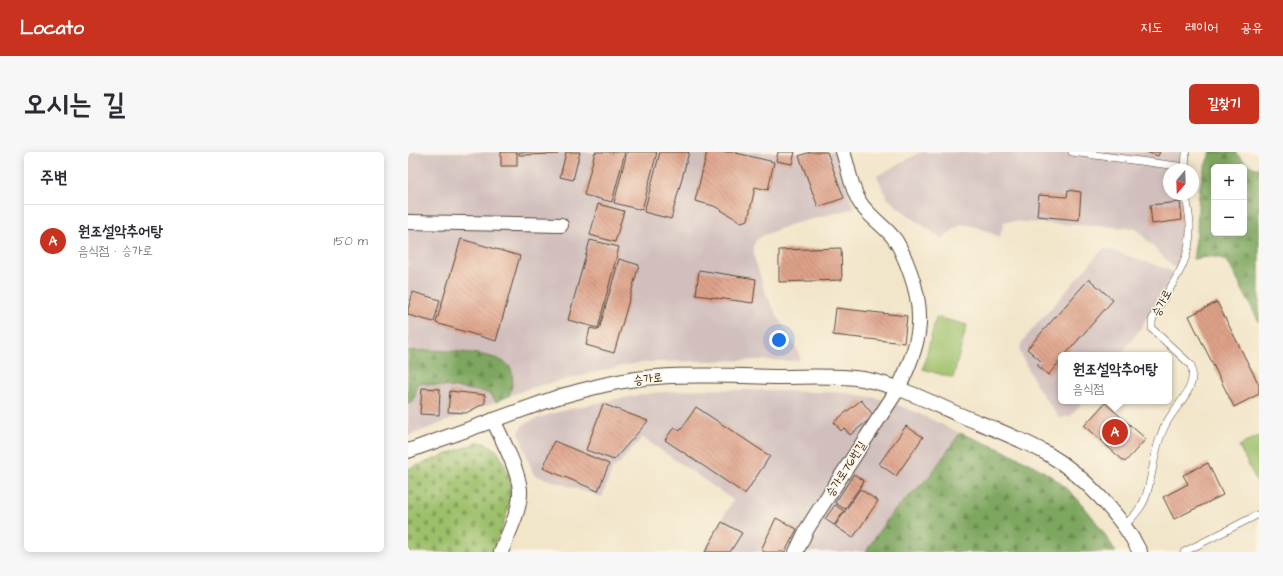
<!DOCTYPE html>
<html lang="ko">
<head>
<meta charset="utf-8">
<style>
	:root { --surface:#fff; --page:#f7f7f7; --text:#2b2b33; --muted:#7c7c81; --line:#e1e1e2; --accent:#c8321e }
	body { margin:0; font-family:"Architects Daughter","Poor Story",sans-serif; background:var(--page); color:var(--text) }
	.controls { position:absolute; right:12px; top:12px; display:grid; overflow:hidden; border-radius:6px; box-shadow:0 2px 10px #0003 }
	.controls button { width:36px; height:36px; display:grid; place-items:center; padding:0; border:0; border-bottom:1px solid var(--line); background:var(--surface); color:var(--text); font:20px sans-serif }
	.compass { position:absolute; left:755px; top:12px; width:36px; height:36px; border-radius:50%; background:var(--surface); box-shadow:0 2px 10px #0003; rotate:199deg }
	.you { position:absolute; left:371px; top:188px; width:14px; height:14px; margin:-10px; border:3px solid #fff; border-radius:50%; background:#1a73e8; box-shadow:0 0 0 6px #1a73e833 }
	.badge { display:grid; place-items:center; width:26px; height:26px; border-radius:50%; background:var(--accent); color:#fff; font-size:13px; font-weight:700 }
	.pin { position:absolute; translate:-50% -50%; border:2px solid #fff; box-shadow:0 1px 4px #0006 }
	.popup { position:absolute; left:650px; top:200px; width:114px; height:52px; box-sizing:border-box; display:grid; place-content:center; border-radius:6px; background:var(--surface); filter:drop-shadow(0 1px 3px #0005); font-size:13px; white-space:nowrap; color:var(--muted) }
	.popup b { font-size:15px; color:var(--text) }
	.popup::after { content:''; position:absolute; left:50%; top:100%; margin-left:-8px; border:8px solid transparent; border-top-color:var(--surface) }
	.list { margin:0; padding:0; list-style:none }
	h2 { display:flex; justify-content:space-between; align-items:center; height:52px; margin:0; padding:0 16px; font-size:17px }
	h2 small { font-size:13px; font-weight:400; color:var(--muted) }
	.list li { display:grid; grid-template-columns:26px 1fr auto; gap:12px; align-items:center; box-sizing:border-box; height:72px; padding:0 16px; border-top:1px solid var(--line) }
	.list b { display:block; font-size:15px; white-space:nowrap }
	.list p { margin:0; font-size:13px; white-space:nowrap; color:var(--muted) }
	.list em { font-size:13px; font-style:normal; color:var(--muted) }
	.map { position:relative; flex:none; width:851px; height:400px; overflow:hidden; border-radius:6px }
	header { display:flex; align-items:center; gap:24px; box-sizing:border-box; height:56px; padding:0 20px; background:var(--accent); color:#fff }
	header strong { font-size:19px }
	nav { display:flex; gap:22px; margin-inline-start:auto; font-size:14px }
	.intro { display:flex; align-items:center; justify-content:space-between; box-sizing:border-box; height:96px; padding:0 24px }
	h1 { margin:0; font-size:28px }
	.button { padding:10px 18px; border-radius:6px; background:var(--accent); color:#fff; font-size:14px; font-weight:700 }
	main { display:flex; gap:24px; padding:0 24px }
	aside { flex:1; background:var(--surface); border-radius:6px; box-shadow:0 2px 10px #0003 }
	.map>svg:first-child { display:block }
	.industrial { fill:#d1bfbd }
	.green { fill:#9cc06b; stroke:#6c7544 }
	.forest { fill:url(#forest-firs); stroke:#5c683e; fill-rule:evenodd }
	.cemetery { fill:url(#cemetery-stones); stroke:#6c7544 }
	.building { fill:url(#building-back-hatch) }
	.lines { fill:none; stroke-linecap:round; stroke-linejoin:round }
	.lane-casing { stroke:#564638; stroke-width:8 }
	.street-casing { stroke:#564638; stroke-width:16 }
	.lane { stroke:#fff; stroke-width:7 }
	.street { stroke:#fff; stroke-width:14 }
	.labels { text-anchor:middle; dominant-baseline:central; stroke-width:3; stroke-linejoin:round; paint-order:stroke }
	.street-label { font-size:12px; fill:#3b2a1e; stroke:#fcf5e5 }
</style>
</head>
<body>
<header>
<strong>Locato</strong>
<nav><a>지도</a><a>레이어</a><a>공유</a></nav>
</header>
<div class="intro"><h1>오시는 길</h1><a class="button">길찾기</a></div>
<main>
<aside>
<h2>주변<small></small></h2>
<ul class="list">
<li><span class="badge">A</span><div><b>원조설악추어탕</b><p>음식점 · 승가로</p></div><em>150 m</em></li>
</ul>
</aside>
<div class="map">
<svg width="851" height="400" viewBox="0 0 851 400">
	<defs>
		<pattern id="forest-firs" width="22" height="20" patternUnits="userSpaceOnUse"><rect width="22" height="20" fill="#7da65f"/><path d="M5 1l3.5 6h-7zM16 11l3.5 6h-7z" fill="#68874e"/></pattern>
		<pattern id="cemetery-stones" width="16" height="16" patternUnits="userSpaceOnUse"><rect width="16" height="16" fill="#9cc06b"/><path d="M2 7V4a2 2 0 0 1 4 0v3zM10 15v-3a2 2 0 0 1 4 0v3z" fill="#809c57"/></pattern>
		<pattern id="building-back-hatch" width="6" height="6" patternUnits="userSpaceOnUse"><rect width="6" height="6" fill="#dea189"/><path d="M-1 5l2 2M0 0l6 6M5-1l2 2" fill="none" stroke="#b5836f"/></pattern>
	</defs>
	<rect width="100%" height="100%" fill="#fcf5e5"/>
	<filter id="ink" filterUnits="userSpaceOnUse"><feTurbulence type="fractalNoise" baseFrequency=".025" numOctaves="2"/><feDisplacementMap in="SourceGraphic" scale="8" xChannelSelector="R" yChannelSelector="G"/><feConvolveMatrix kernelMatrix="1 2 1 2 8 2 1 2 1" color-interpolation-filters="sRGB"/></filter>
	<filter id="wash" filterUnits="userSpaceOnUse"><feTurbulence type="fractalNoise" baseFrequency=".012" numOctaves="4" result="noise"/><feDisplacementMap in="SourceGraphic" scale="16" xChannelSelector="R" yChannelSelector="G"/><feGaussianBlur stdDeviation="0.9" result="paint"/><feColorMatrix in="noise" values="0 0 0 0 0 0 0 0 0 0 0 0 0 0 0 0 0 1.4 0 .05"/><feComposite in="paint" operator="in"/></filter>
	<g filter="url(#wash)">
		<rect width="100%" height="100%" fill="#f2e6ca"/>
		<g class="industrial">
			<path d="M0,0H429L435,26L441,44L447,56L381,73L354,84L348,88L345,94L347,109L358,142L371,167L390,199L392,205L391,208L384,209L350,208L240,210L219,213L126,235L101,244L104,236L97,210L74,203L49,199H0Z"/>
			<path d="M513,0H775L774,18H761V42H774L778,71V84L774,104L769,115L764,114L728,77L706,75L596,69L592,85L569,75L553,72L534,87L488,54L479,46L469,24Z"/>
			<path d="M695,97H700L759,117L765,121L734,174L713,203H653V249H676L663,264L651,266L629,234L615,207L612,199L613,193L617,186Z"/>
			<path d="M12,231L77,240L84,244L88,250L0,284V252L9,233Z"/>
			<path d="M292,237L376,239L437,241L457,244L473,247L503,258L552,281L521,325L471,379L458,400H295L325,348L234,285L211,312L205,315L194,345L126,323L111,283L112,277L115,272L145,261L203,248L244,241Z"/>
		</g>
		<g class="green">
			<path d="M528,165L559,173L545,226L515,217Z"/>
			<path d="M851,284V331L850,332L831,294Z"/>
		</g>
		<g class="forest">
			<path d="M803,0H827C833,6 842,17 851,16V170L822,114C811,100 801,106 785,107C786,98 788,89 789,80C790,52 790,25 803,0ZM806,15H836V81H806Z"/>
			<path d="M23,198C39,199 95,200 103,217C106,225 104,236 101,244L88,250L84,244L77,240L12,231L9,233L6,249L0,252V199Z"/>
			<path d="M552,281C588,295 625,309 655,333C676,351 694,377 708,400H458L471,379L485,360L521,325Z"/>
		</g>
		<path class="cemetery" d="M71,290C82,291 90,298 94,308C98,316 103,326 103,335C103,357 92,380 84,400H0V317Z"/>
		<g id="blocks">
			<g class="building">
				<rect x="93" y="0" width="16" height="14"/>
				<path d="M111,0H150V2L111,3Z"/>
				<path d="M158,0H172L165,28L152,25Z"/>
				<path d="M187,0H217L204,50L176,43Z"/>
				<path d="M219,0H249L234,58L206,51Z"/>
				<path d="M252,0H281L263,67L236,60Z"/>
				<path d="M299,0H324L366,10L360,38L347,35L340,68L333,70L306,54L287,49Z"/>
				<path d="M370,0H387L384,12L368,9Z"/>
				<path d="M402,0H419L436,46L410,55L391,4Z"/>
				<path d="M738,0H752L750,4Z"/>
				<path d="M660,38L673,40L671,68L629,64L631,43L659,45Z"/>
				<path d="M772,50L774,68L744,72L742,53Z"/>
				<path d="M190,52L216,59L207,90L182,83Z"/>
				<path d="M53,87L112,104L88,189L28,171Z"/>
				<path d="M182,88L211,95L190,176L160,168Z"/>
				<path d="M433,96L434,128L371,130V98Z"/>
				<path d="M211,107L231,113L206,201L178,193L182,176L191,178Z"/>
				<path d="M291,118L348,127L345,151L288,143Z"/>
				<path d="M681,127L705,148L657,203H653V208L640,223L629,213L633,209L619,197Z"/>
				<path d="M5,140L32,148L26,170L0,163V157Z"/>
				<path d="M809,150L851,233V242L826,255L781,164Z"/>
				<path d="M428,156L499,164L496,191L425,183Z"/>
				<path d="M14,236L32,237L31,263L12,262Z"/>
				<path d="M42,239L77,243V251L58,261L40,260Z"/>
				<path d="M453,248L466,264L442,283L436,276L433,279L426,270Z"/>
				<path d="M697,251L738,287L717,310L676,274Z"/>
				<path d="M195,252L240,269L206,308L178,298Z"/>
				<path d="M288,255L362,304L337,342L257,288L266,275L272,279Z"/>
				<path d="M498,274L515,285L488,324L471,312Z"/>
				<path d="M146,289L201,312L190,339L135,316Z"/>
				<path d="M800,311L815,343L766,367L755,345L780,332L775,323Z"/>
				<path d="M446,322L456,329L437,357L427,351Z"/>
				<path d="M452,337L470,349L445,386L427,374Z"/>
				<path d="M427,353L436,359L426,373L417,367Z"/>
				<path d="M368,366L389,377L377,400H357L353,398Z"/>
				<path d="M314,370L334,381L322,400H297Z"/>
			</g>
		</g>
	</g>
	<g filter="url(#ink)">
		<use href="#blocks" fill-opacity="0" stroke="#564638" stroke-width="1"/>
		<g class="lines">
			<defs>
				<g id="lane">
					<path d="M664,0L777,15"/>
					<path d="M777,18L778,0"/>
					<path d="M716,374C725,365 734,356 738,344C747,317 745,291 762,265C773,248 789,235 783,213L744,177V169L747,161C762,134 782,112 782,79C783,67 779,54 778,42"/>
					<path d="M776,400L851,362"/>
				</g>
				<g id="street">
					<path d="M0,70L153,73"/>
					<path d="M85,268C94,287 110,317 112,338C113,358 100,381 93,400"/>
					<path d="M0,299L150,245C182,236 215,227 248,225C289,222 330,224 371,225C398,225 427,223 455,227C489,233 520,249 552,263C581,275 612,286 640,302C674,322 714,364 732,400"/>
					<path d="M388,400L399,377L409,361L490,237C511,194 519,166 502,120C498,109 494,99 488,89C478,74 460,65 451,49C442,33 441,17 435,0"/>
				</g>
			</defs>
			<use href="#lane" class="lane-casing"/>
			<use href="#street" class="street-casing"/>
			<use href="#lane" class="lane"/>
			<use href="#street" class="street"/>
		</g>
	</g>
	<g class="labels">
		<g class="street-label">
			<text transform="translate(754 151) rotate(-62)">승가로</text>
			<text transform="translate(240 227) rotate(-7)">승가로</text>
			<text transform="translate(438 317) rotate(-57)">승가로76번길</text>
		</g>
	</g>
</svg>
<div class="controls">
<button>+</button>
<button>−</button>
</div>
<svg class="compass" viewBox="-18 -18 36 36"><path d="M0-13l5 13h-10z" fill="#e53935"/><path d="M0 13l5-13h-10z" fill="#7c7c81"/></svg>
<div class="you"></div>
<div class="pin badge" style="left:707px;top:280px">A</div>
<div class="popup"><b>원조설악추어탕</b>음식점</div>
</div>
</main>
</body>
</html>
